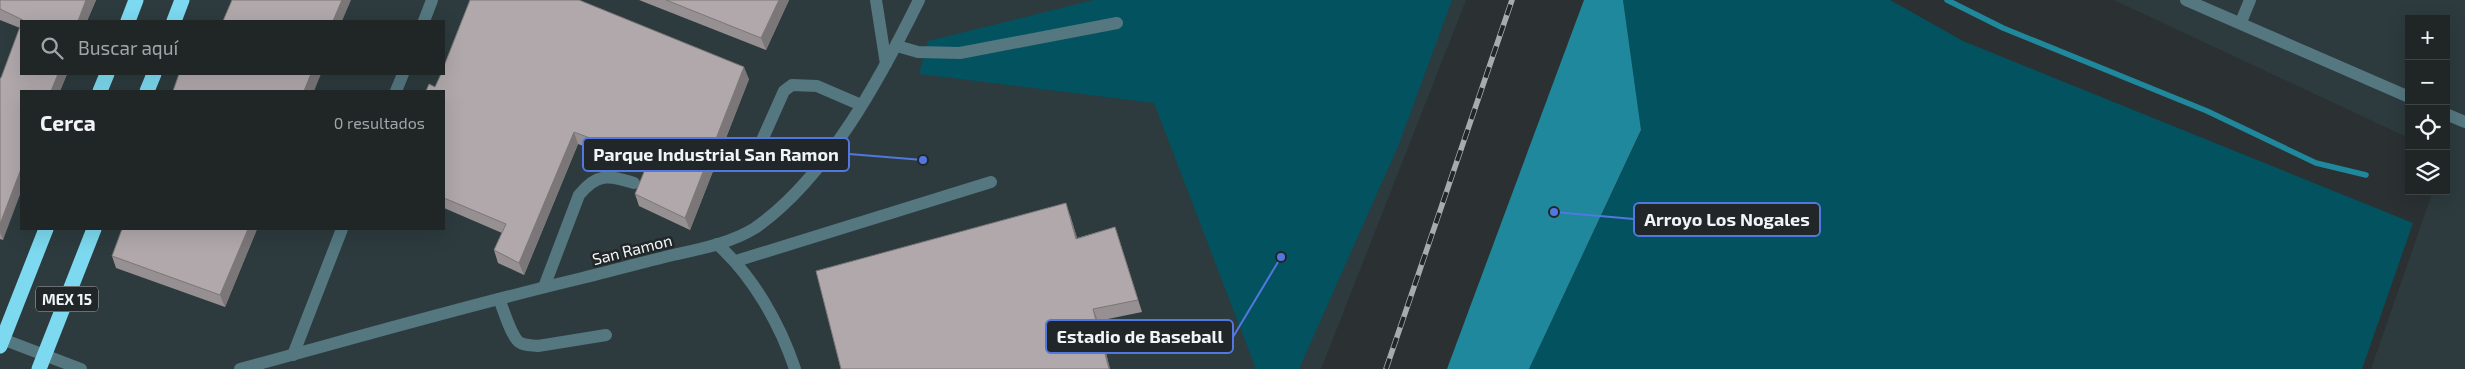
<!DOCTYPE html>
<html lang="es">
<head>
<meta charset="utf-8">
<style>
	:root { --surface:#202526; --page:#282d2e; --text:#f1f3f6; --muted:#a2a5a7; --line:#3d4243 }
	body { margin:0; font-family:"Exo 2",sans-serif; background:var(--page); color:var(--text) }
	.controls { position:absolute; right:15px; top:15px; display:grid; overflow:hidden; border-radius:0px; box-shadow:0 5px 20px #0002 }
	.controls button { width:45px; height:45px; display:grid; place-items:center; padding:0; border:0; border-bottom:1px solid var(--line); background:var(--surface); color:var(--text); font:25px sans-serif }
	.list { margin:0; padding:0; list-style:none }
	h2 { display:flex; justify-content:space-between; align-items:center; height:65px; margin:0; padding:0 20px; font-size:21px }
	h2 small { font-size:16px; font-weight:400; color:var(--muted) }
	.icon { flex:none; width:28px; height:28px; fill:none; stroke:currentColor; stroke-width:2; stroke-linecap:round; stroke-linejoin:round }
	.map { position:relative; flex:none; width:2465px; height:369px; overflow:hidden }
	.search { position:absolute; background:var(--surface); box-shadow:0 5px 20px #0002; left:20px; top:20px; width:425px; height:55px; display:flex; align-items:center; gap:12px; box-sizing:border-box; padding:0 18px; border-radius:0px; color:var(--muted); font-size:19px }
	.panel { position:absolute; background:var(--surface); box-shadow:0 5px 20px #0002; left:20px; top:90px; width:425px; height:140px; border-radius:0px }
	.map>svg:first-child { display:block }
	.built { fill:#2d3b3e; fill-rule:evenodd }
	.green { fill:#03525f }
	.water { fill:#1f889c }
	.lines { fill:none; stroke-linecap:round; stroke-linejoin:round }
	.stream { stroke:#1f889c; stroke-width:5.5 }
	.minor { stroke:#547780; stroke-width:12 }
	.highway { stroke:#7cd9ef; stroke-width:15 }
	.rail-casing { stroke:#a6abac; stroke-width:5.5 }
	.rail { stroke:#212729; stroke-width:4; stroke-dasharray:11; stroke-linecap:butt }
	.wall { fill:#979092 }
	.shaded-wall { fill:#7b7677 }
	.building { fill:#b0a8aa; stroke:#7b7677 }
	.labels { text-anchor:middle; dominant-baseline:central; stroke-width:5; stroke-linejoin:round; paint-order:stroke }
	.shield { fill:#212729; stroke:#b2b6b8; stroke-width:1 }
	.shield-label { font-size:15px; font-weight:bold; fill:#f0f4f5 }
	.street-label { font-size:16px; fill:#f0f4f5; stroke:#212729 }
	.leader { fill:none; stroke:#5278df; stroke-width:2 }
	.callout-dot { fill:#5278df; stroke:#212729; stroke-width:2 }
	.callout { fill:#212729; stroke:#5278df; stroke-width:2 }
	.callout-label { font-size:18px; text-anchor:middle; font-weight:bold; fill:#f0f4f5 }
</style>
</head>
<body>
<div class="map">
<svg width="2465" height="369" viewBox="0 0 2465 369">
	<rect width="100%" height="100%" fill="#2b3133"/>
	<g class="built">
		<path d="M0,0H1466L1321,369H0ZM21,21H444V74H21ZM21,91H444V229H21Z"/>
		<path d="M2114,0H2465V369H2371L2433,191H2446V19H2409V138Z"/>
	</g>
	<g class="green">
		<path d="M1093,0H1452L1399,144L1299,369H1256L1154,103L919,74L928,41Z"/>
		<path d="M1623,0H1890L1963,41L2413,223L2362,369H1529L1641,131Z"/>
	</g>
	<path class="water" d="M1584,0H1623L1641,130L1529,369H1447Z"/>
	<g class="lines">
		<path class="stream" d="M1947,0L2003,28L2207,111L2316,163L2366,175"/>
		<g class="minor">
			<path d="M876,0L886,64"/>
			<path d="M2186,0L2409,97"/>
			<path d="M424,21L432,0"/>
			<path d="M2241,22L2250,0"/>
			<path d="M897,46L918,52L960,53L1117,23"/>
			<path d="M396,91L403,74"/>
			<path d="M2446,114L2465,122"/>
			<path d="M759,147L784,91L792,85L817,86L861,105"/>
			<path d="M717,244C753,276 780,324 795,369"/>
			<path d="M736,261L991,182"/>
			<path d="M544,287L579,195C597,173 608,175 634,183"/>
			<path d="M499,299C503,308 511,336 519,342C524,346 532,345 538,346L606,335"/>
			<path d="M0,338L81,369"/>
			<path d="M293,355L342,229"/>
			<path d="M240,369C351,339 462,307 574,280C607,272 640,263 673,255C700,249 731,243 755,228C827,178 881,77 919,0"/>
		</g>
		<g class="highway">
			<path d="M128,21L136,0"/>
			<path d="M174,21L182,0"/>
			<path d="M100,91L107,74"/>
			<path d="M147,91L154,74"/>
			<path d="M0,346L46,229"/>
			<path d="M39,369L94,229"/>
		</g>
		<defs>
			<path id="rail" d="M1386,369L1512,0"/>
		</defs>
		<use href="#rail" class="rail-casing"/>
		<use href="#rail" class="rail"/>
	</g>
	<g class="wall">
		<path d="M0,0H96L87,21H21V74H67L60,91H21L3,240L0,239V78H1L20,28L0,20Z"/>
		<path d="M639,0H789L766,50Z"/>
		<path d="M749,79L690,230L639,206L635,194L645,169L578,144L524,275L498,263L494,250L502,233L444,208V91L435,87Z"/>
		<path d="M1070,215L1077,238L1115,227L1142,312L1098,321L1110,369H841Z"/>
		<path d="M257,229L225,307L116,268L112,256Z"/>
	</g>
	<g class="shaded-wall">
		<path d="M86,0H96L87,21H78Z"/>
		<path d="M342,0H351L342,21H333Z"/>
		<path d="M779,0H789L766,50L761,38Z"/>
		<path d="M744,67L749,79L690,230L685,218Z"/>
		<path d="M58,74H67L60,91H51Z"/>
		<path d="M311,74H321L314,91H304Z"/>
		<path d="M574,132L578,144L524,275L519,263Z"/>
		<path d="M21,169V192L3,240L0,233V224Z"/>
		<path d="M1066,203L1070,215L1081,251L1076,239Z"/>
		<path d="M1115,227L1119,239L1142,312L1138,300Z"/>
		<path d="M248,229H257L225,307L220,295Z"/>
		<path d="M1093,309L1098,321L1110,369H1109Z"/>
	</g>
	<g class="building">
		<path d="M0,0H86L78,21H22L23,20L0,9Z"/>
		<path d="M232,0H342L333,21H223Z"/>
		<path d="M470,0H579L744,67L685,218L635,194L649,160L574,132L519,263L494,250L506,224L444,198V91H426L429,84L435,87L441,74H444V66Z"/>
		<path d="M666,0H779L761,38Z"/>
		<path d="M21,24V74H58L51,91H21V169L0,224V78H1Z"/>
		<path d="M179,74H311L304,91H173Z"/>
		<path d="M1066,203L1076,239L1115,227L1138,300L1093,309L1109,369H841L816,271Z"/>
		<path d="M122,229H248L220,295L112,256Z"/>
	</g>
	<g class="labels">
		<rect class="shield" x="36" y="286.5" width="62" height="25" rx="4"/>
		<g class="shield-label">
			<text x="67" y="299">MEX 15</text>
		</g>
		<g class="street-label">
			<text transform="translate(632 249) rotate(-14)">San Ramon</text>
		</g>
	</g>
	<path class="leader" d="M923 160L849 154M1554 212L1634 219M1281 257L1233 337"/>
	<g class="callout-dot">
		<circle cx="923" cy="160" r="5"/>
		<circle cx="1554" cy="212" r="5"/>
		<circle cx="1281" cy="257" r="5"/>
	</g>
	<g class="callout">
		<rect x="583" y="138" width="266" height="33" rx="5"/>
		<rect x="1634" y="203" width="186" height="33" rx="5"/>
		<rect x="1046" y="320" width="187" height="33" rx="5"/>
	</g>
	<g class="callout-label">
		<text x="716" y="161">Parque Industrial San Ramon</text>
		<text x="1727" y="226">Arroyo Los Nogales</text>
		<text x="1140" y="343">Estadio de Baseball</text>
	</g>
</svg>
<div class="controls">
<button>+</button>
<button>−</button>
<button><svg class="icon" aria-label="locate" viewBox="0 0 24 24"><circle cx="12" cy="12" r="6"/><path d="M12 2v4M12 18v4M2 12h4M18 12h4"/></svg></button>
<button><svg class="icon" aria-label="layers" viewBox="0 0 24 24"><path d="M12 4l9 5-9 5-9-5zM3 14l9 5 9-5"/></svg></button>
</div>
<div class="search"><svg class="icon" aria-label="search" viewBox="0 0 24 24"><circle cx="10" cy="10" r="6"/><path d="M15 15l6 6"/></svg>Buscar aquí</div>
<section class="panel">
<h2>Cerca<small>0 resultados</small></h2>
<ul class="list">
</ul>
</section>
</div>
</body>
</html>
